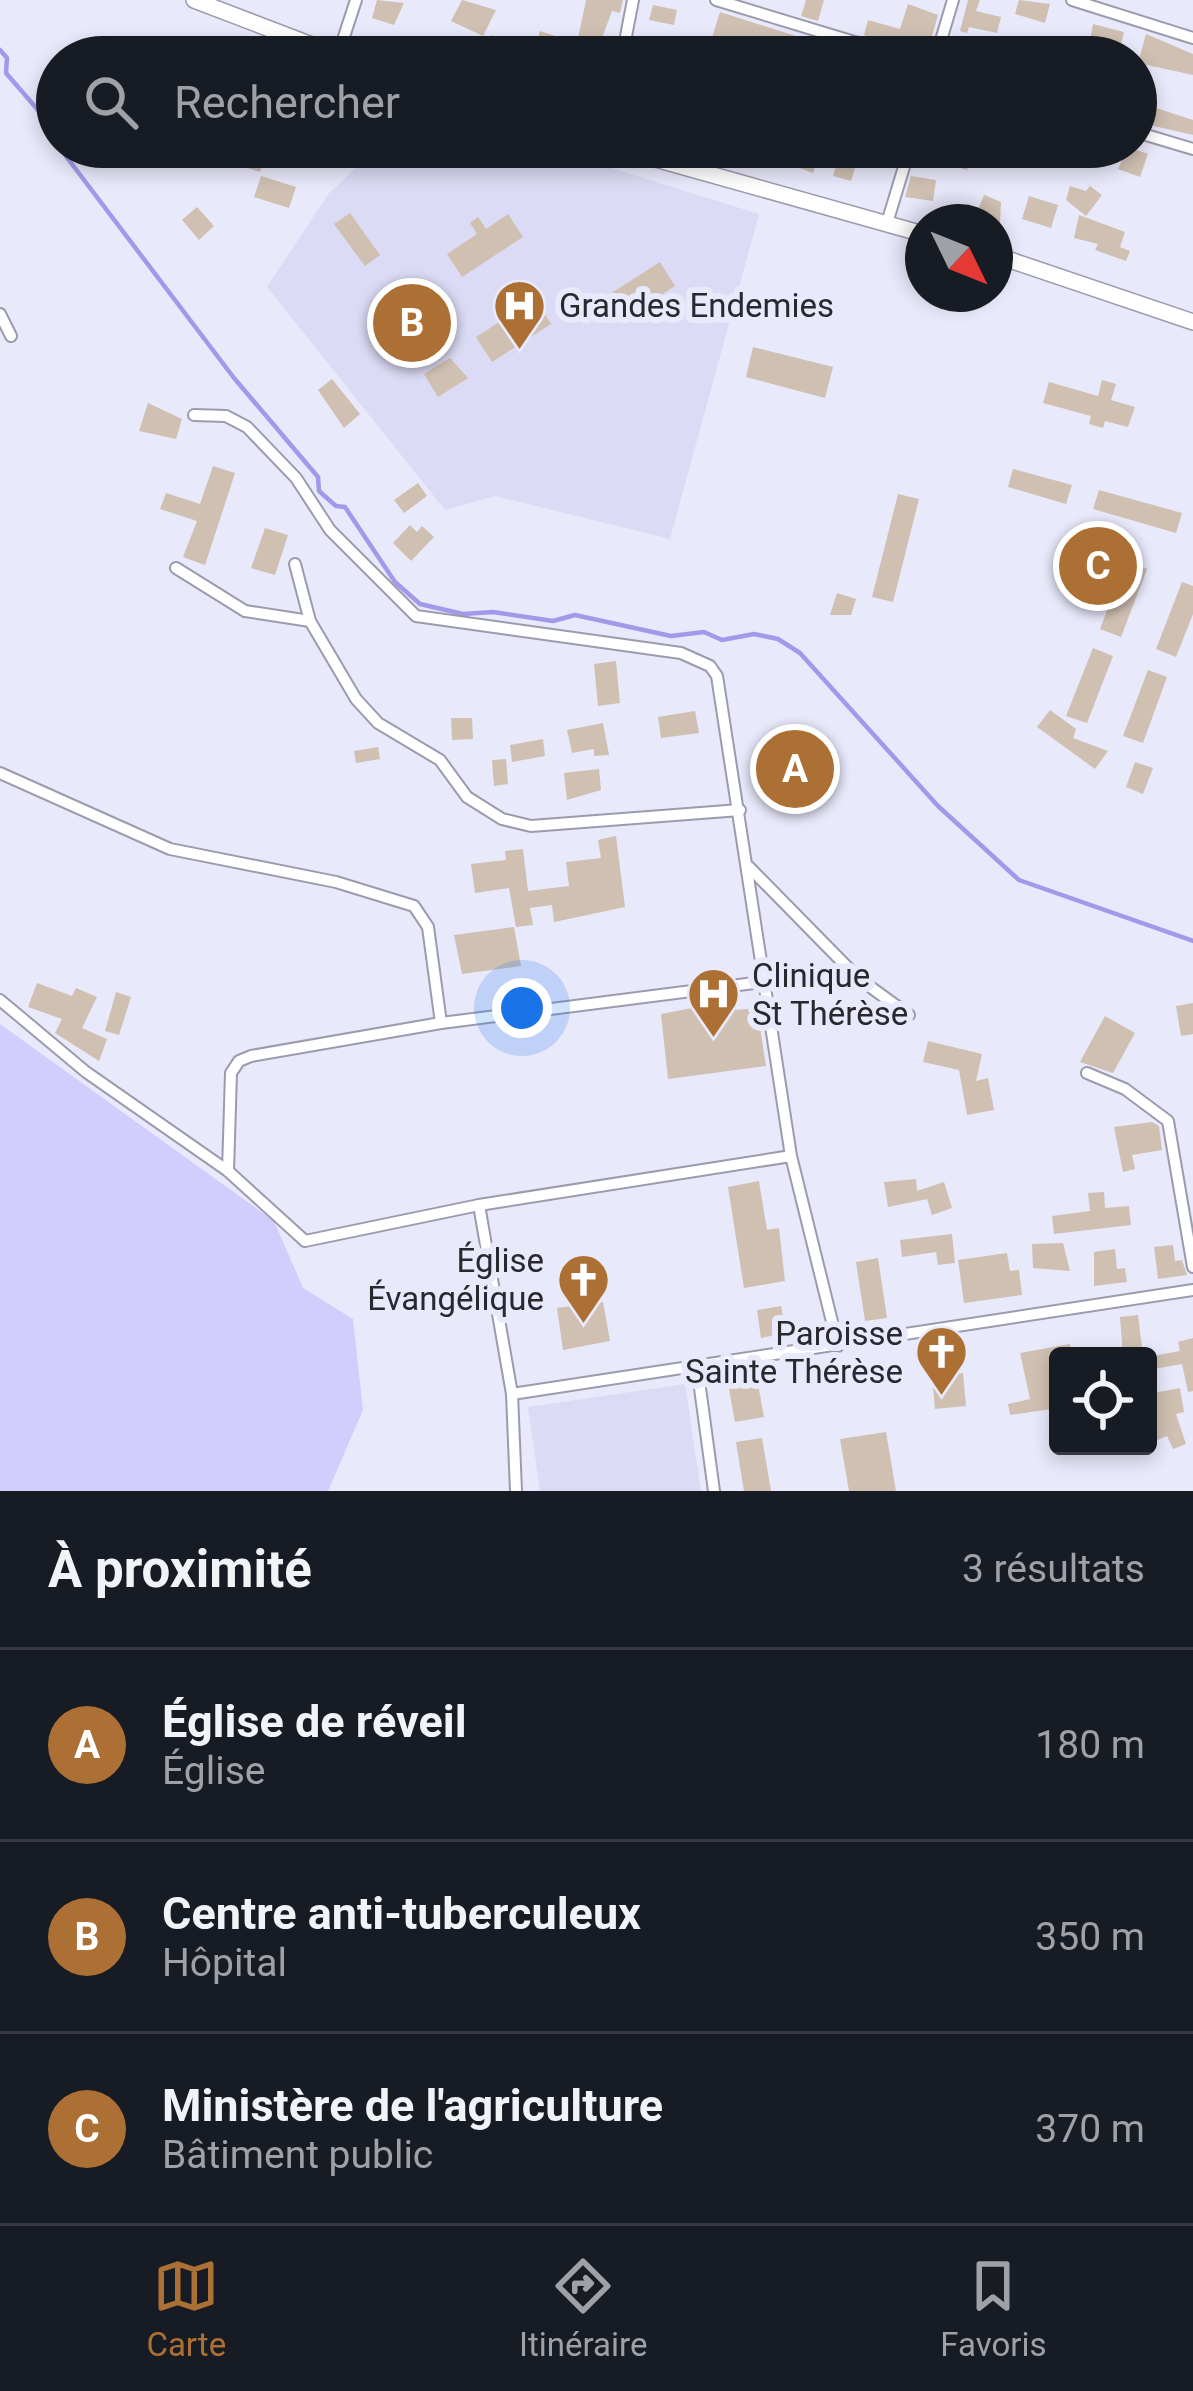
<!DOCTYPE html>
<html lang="fr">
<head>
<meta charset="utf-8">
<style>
	:root { --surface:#171b24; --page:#20242c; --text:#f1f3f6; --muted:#9ea1a6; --line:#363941; --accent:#ad7034 }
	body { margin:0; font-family:Roboto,sans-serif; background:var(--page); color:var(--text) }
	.controls { position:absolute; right:36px; bottom:36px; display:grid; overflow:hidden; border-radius:12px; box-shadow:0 6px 18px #0003 }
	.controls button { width:108px; height:108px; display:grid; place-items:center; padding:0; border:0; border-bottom:3px solid var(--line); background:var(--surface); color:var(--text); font:60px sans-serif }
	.compass { position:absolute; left:905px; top:204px; width:108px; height:108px; border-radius:50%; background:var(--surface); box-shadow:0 6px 18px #0003; rotate:133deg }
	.you { position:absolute; left:522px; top:1008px; width:42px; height:42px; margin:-30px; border:9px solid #fff; border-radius:50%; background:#1a73e8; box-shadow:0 0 0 18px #1a73e833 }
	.badge { display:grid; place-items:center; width:78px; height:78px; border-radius:50%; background:var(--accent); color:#fff; font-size:39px; font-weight:700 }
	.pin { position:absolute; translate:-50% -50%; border:6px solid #fff; box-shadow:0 3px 12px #0006 }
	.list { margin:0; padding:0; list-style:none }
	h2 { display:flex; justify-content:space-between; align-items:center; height:156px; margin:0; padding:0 48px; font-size:51px }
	h2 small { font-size:39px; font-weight:400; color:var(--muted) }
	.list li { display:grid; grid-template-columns:78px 1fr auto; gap:36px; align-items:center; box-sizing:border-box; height:192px; padding:0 48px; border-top:3px solid var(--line) }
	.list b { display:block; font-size:45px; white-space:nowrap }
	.list p { margin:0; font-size:39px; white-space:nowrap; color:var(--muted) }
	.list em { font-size:39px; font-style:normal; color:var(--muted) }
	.icon { flex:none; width:66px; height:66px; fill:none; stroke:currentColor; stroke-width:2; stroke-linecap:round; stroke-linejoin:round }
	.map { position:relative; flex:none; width:1193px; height:1491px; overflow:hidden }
	.search { position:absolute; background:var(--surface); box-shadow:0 6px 18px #0003; left:36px; right:36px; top:36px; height:132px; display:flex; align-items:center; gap:30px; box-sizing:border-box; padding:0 42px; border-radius:66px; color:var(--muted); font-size:45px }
	.sheet { height:732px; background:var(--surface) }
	nav { display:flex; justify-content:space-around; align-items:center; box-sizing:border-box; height:168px; border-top:3px solid var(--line); background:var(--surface); font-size:33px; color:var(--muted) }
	nav a { display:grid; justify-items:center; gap:6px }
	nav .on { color:var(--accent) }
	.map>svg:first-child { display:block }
	.built { fill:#dcdbf5 }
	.green { fill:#d1cefe }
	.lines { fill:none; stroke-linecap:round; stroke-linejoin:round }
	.stream { stroke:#a19aea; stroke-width:4.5 }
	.building { fill:#cfc0b2 }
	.street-casing { stroke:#9c9bad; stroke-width:14 }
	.secondary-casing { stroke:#9c9bad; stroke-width:18 }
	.street { stroke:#fff; stroke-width:10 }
	.secondary { stroke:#fff; stroke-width:15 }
	.labels { text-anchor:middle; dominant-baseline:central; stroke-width:12; stroke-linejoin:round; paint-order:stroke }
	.poi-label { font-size:33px; fill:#29282f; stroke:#e9e9fc; text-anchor:start }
</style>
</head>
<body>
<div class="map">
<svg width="1193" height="1491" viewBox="0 0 1193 1491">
	<rect width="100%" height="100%" fill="#e9e9fc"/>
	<g class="built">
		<path d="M379,147H544L759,214L670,539L495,496L445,510L267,287L329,193Z"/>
		<path d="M685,1384L701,1491H540L528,1407Z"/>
	</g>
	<path class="green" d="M0,1024L274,1221L303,1288L353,1319L363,1410L328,1491H0Z"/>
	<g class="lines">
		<g class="stream">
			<path d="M0,50L7,58L6,73L57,132"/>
			<path d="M59,147L234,378L318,477L319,491L336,506L345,507L395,582L420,604L463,614L493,612L553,621L575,615L671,636L704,632L722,640L754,634L778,639L800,653L938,806L1019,880L1193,941"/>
		</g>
	</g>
	<g class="building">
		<path d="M377,0L404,3L394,25L372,18Z"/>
		<path d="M462,0L496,10L483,36L451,21Z"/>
		<path d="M586,0H623L620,13L612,11L595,57L555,51L553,57H485L492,35L534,49L540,31L577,43Z"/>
		<path d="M806,0H824L818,21L801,16Z"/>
		<path d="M968,0H980L976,11L1001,17L997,33L969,27L967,33L960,31Z"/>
		<path d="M1019,0L1050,4L1045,23L1015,14Z"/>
		<path d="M908,4L938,15L926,57L864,35L868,20L900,29Z"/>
		<path d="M653,5L677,10L674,25L649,20Z"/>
		<path d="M720,12L796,36L793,47L816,57L768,51L766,57H755L759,46L730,38L724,57L687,53L693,36L711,41Z"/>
		<path d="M1093,24L1124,32L1118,57H1087Z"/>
		<path d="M1146,34L1193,54V75L1138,63Z"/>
		<path d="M660,40L683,49L680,57L655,53Z"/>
		<path d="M1147,105L1193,120V135L1141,123Z"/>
		<path d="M251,147H268L260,172L245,167Z"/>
		<path d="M744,147H794L790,157L816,163L813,173Z"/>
		<path d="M842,147L860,151L851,181L833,176Z"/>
		<path d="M957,147L973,150L967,170L951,165Z"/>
		<path d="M1128,147L1148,154L1140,177L1118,169Z"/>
		<path d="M261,176L296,187L289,208L254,197Z"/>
		<path d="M911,176L936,180L933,201L905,197Z"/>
		<path d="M1070,186L1086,191L1090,186L1102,195L1086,216L1066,200Z"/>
		<path d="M984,195L1001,202L1000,222H973Z"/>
		<path d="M1029,196L1058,205L1051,228L1022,219Z"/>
		<path d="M197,207L214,226L199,240L182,220Z"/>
		<path d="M350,213L380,255L365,266L334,224Z"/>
		<path d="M508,214L523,237L462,277L447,254L477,234L470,223L478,217L486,229Z"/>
		<path d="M1079,215L1125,232L1120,247L1130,251L1126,261L1095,250L1098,244L1074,238Z"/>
		<path d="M660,262L675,286L617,323L602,299Z"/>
		<path d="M411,292L433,332L410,349L380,316Z"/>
		<path d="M535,299L551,324L492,362L476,337Z"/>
		<path d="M753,347L833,367L825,398L746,377Z"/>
		<path d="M450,358L468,378L438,397L424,374Z"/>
		<path d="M332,379L360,414L344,428L318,390Z"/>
		<path d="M1102,380L1116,384L1111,400L1135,407L1128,427L1105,421L1103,428L1089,424L1091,416L1043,403L1049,382L1098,396Z"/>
		<path d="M148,403L182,419L176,439L139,431Z"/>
		<path d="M213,466L235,473L205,565L183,557L197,521L160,509L166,493L200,504Z"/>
		<path d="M1013,469L1072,485L1066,504L1008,487Z"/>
		<path d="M418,483L427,496L404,513L394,500Z"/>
		<path d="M1099,490L1182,513L1176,533L1093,509Z"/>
		<path d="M898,494L919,499L893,602L872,597Z"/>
		<path d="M410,525L417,532L422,526L434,537L411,561L393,543Z"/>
		<path d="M265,528L288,535L275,575L251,568Z"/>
		<path d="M1126,561L1147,569L1121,637L1100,629Z"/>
		<path d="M1182,582L1193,586V614L1176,657L1156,649Z"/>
		<path d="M837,593L856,599L851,615H830Z"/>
		<path d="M1093,648L1113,656L1087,723L1066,716Z"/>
		<path d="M616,661L620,703L598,706L594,664Z"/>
		<path d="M1148,670L1167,677L1143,743L1123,736Z"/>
		<path d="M1050,710L1076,729L1073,738L1108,751L1095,769L1037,727Z"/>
		<path d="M695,711L699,733L661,738L658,717Z"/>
		<path d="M451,718H472L473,739L452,740Z"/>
		<path d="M603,723L609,755L594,756V749L572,753L567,730Z"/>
		<path d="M810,727L821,804L780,810L769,733Z"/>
		<path d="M543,739L545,756L512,762L510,745Z"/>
		<path d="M378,747L380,759L356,763L354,751Z"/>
		<path d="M506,759L508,784L494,786L492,760Z"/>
		<path d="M1135,762L1153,768L1143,794L1126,787Z"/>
		<path d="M599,769L601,790L567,800L564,773Z"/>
		<path d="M616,836L625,907L554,922L552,905L530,908L533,925L516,927L509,888L475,893L471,864L506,860L505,851L523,849L528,891L569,886L566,862L601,858L598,840Z"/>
		<path d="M514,927L521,966L462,974L454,935Z"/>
		<path d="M37,983L72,996L76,988L97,997L82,1028L107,1039L99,1061L55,1033L62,1019L28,1007Z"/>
		<path d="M116,992L131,997L119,1035L105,1031Z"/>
		<path d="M734,1000L736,1010L757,1008L766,1066L668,1079L661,1014Z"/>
		<path d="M1193,1003V1034L1181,1036L1176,1006Z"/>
		<path d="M1105,1016L1135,1033L1113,1073L1080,1062Z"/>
		<path d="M928,1041L982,1054L976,1081L988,1078L994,1110L967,1115L959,1070L923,1062Z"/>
		<path d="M1152,1122L1159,1126L1162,1150L1132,1155L1135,1169L1123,1172L1114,1127Z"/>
		<path d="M916,1179L917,1191L944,1182L952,1208L932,1215L927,1199L888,1207L884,1182Z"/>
		<path d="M759,1181L767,1230L779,1228L785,1281L744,1288L728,1187Z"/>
		<path d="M1104,1192L1105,1208L1129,1206L1131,1225L1054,1234L1052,1216L1090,1211L1088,1193Z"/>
		<path d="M952,1234L955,1263L938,1265L936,1252L902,1257L900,1240Z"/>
		<path d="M1063,1243L1070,1271L1033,1268L1032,1244Z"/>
		<path d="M1173,1245L1175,1261L1182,1260L1187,1275L1158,1279L1154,1247Z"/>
		<path d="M1115,1249L1117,1269L1125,1268L1127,1282L1094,1286V1252Z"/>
		<path d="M1007,1253L1010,1271L1019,1270L1022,1295L964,1303L958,1260Z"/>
		<path d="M878,1258L887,1318L865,1321L856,1262Z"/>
		<path d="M603,1302L610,1341L563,1350L557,1308Z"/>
		<path d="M781,1306L786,1333L761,1338L757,1310Z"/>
		<path d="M1138,1315L1143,1356H1123L1120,1317Z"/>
		<path d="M1193,1338V1391L1188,1392L1182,1364L1154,1369L1152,1356L1180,1351L1178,1342Z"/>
		<path d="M1070,1344L1072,1356H1058L1056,1368L1058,1408L1010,1415L1008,1404L1030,1399L1020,1353Z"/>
		<path d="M889,1364L892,1385L870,1388L867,1367Z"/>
		<path d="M963,1373L966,1406L935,1409L932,1376Z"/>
		<path d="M758,1384L764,1417L735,1422L729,1389Z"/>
		<path d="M1180,1388L1184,1412L1176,1414L1186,1444L1173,1449L1167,1436L1148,1444V1394Z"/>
		<path d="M886,1432L896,1491H849L840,1439Z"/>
		<path d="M762,1438L771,1491H744L736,1442Z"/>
	</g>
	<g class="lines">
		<defs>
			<g id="street">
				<path d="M716,0L904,57"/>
				<path d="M1072,0L1193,38"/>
				<path d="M338,55L356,0"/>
				<path d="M622,57L633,0"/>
				<path d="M936,57L953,0"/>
				<path d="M1136,132L1193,149"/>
				<path d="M887,223L910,147"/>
				<path d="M0,314L11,336"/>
				<path d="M194,415L226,416L247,427L296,478L330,530L416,616L681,653L710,666L717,676L791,1156L838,1346"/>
				<path d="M295,564L310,621L356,699L378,723L440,760L467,797L502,819L531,826L740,810"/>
				<path d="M176,568L245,611L310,621"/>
				<path d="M0,773L170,849L336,882L414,906L428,927L441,1023"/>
				<path d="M749,867L858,978L909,1015"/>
				<path d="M0,1000L86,1072L228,1171L305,1241L479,1205L791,1156"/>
				<path d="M1087,1073L1125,1089L1168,1121L1193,1267"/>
				<path d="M228,1171L231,1073L239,1061L251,1056L441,1023L762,982"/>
				<path d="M479,1205L512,1394L516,1491"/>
				<path d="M697,1366L714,1491"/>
				<path d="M512,1394L1193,1290"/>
			</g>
			<g id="secondary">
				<path d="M194,0L343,57"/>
				<path d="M613,147L923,234"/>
				<path d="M995,255L1193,322"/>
			</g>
		</defs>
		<use href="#street" class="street-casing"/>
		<use href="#secondary" class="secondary-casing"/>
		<use href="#street" class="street"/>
		<use href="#secondary" class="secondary"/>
	</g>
	<defs>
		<symbol id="hospital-pin" viewBox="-11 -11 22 30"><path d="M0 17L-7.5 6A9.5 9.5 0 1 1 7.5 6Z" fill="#ad7034" stroke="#e9e9fc"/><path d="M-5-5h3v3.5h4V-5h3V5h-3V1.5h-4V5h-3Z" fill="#fff"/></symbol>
		<symbol id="church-pin" viewBox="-11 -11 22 30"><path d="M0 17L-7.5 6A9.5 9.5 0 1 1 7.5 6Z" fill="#ad7034" stroke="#e9e9fc"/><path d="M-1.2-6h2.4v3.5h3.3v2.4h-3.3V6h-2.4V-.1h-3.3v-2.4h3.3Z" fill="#fff"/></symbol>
	</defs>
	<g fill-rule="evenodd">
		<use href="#hospital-pin" x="490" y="276" width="59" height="81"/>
		<use href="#hospital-pin" x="684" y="964" width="59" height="81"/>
		<use href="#church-pin" x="554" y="1250" width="59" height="81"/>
		<use href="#church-pin" x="912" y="1322" width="59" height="81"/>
	</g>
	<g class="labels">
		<g class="poi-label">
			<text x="559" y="305">Grandes Endemies</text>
			<text x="752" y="975">Clinique<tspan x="752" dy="38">St Thérèse</tspan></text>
			<text x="544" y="1260" text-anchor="end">Église<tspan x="544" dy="38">Évangélique</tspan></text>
			<text x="903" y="1333" text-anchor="end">Paroisse<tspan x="903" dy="38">Sainte Thérèse</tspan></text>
		</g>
	</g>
</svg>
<div class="controls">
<button><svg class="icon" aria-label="locate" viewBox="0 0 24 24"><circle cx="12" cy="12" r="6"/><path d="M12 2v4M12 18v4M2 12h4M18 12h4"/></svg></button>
</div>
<svg class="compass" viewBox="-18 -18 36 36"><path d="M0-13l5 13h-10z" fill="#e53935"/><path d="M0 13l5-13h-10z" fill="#9ea1a6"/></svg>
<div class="you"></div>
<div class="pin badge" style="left:795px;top:769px">A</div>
<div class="pin badge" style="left:412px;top:323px">B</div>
<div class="pin badge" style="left:1098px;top:566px">C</div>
<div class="search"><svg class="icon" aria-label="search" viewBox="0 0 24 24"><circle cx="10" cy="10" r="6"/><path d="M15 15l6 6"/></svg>Rechercher</div>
</div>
<section class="sheet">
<h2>À proximité<small>3 résultats</small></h2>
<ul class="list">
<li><span class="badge">A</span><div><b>Église de réveil</b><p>Église</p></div><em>180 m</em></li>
<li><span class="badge">B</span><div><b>Centre anti-tuberculeux</b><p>Hôpital</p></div><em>350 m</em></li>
<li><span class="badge">C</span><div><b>Ministère de l'agriculture</b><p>Bâtiment public</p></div><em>370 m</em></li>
</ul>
</section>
<nav>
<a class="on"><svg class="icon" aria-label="map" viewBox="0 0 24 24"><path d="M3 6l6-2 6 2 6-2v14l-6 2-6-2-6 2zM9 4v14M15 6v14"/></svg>Carte</a>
<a><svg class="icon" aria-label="directions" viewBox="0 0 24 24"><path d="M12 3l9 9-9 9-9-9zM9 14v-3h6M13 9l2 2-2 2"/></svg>Itinéraire</a>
<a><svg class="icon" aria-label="saved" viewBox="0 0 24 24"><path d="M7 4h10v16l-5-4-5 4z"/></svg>Favoris</a>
</nav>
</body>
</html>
